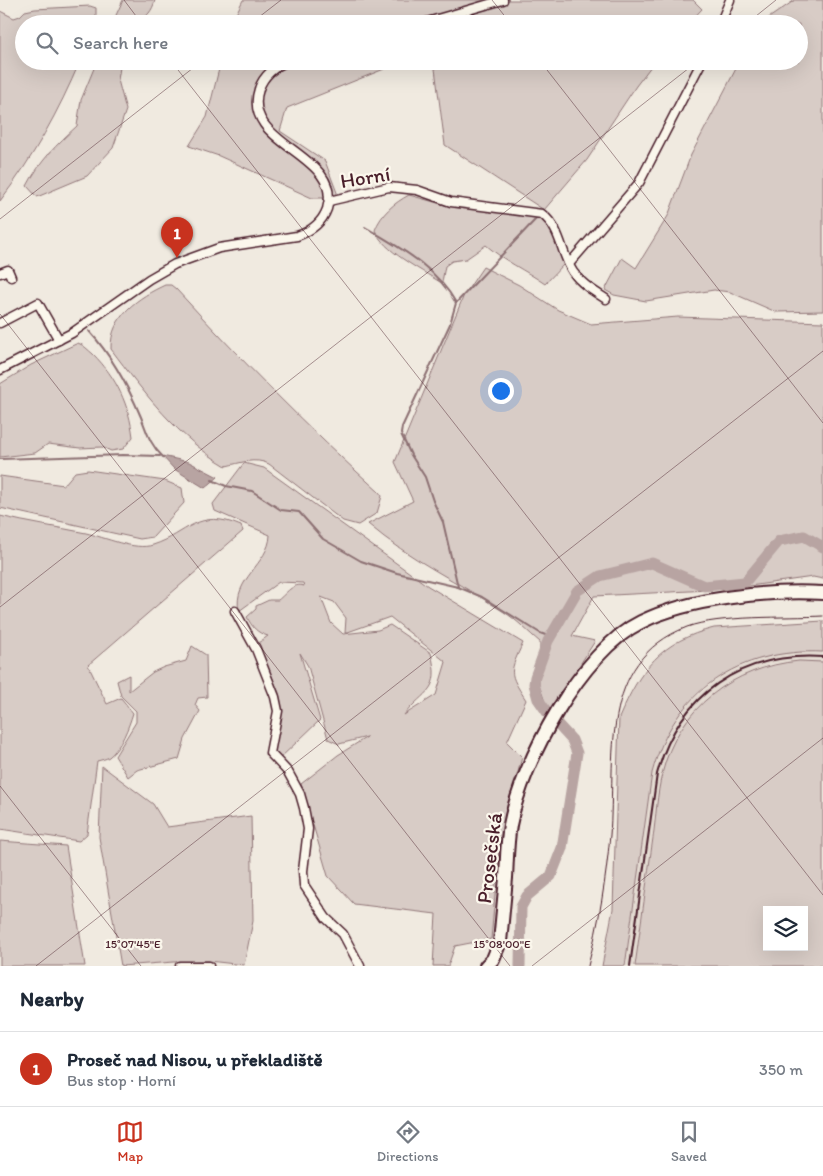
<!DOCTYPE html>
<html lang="en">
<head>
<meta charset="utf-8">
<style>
	:root { --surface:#fff; --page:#f6f6f7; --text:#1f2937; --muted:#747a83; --line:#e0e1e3; --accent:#c8321e }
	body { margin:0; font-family:Itim,sans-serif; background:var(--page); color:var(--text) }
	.controls { position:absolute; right:15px; bottom:15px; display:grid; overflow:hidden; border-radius:0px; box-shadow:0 5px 20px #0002 }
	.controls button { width:45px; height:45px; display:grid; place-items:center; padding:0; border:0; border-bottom:1px solid var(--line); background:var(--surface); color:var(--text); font:25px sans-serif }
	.you { position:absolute; left:500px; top:390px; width:18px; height:18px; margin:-12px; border:4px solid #fff; border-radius:50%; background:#1a73e8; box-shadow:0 0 0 8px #1a73e833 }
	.badge { display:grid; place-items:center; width:32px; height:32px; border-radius:50%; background:var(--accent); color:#fff; font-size:16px; font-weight:700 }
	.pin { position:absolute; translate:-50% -41px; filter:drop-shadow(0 1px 2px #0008) }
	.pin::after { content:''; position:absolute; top:26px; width:18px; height:15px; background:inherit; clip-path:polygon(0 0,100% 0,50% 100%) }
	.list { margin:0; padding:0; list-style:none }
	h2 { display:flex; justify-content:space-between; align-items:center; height:65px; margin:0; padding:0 20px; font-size:21px }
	h2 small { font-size:16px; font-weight:400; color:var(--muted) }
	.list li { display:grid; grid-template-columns:32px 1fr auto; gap:15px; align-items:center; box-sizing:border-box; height:75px; padding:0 20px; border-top:1px solid var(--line) }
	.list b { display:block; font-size:19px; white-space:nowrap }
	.list p { margin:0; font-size:16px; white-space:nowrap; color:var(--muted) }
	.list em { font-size:16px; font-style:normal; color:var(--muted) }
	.icon { flex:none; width:28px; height:28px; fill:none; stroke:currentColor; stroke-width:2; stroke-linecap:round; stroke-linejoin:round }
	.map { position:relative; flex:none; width:823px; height:966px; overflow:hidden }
	.search { position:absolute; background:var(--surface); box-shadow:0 5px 20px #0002; left:15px; right:15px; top:15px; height:55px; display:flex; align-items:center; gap:12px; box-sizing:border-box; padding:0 18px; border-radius:28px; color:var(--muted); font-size:19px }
	.sheet { height:140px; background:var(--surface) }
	nav { display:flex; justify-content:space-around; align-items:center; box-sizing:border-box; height:70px; border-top:1px solid var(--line); background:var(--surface); font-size:14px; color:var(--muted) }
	nav a { display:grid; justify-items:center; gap:2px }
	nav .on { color:var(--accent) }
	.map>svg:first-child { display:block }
	.built { fill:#e4dbd2 }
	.green { fill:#d8ccc6; stroke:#917678; fill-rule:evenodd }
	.water { fill:#b8a4a2; stroke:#8c6f72 }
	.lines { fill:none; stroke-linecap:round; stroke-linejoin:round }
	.stream { stroke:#8c6f72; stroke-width:2 }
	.river { stroke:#b8a4a2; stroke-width:11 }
	.street-casing { stroke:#4a1f2b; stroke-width:11 }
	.primary-casing { stroke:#4a1f2b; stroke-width:16 }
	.street { stroke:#fbf7ec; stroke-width:8 }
	.primary { stroke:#fbf7ec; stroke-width:12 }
	.tram { stroke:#4a1f2b; stroke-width:1 }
	.rail { stroke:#4a1f2b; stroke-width:2 }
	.ticks { fill:none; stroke:#4a1f2b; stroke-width:1; stroke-opacity:0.45 }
	.labels { text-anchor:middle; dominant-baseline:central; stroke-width:4.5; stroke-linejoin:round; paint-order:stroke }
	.street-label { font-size:21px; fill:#4a1f2b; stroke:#fbf7ec }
	.ticks-label { font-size:12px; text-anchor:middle; fill:#4a1f2b; stroke:#fbf7ec; stroke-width:4.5; stroke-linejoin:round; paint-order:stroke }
</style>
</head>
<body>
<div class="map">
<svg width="823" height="966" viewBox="0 0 823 966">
	<rect width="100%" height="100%" fill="#f0eae0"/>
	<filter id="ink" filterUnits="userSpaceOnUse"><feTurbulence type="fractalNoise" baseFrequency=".02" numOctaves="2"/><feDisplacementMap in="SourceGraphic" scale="10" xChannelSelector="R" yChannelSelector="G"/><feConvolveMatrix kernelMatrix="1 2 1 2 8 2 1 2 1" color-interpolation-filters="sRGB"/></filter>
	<g filter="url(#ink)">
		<path class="built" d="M798,651L823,652V662L799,661L771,664L737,678L711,695L695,710L676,737L661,775L635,966H625L652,773L667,732L688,703L723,674L769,655Z"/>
		<g class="green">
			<path d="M123,0H155C150,22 132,24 112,24Z"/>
			<path d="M243,0H693L702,9L688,24H231Z"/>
			<path d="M795,0H823V311L776,312L730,292L714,290L646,301L614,295L605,290L622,258L636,268L668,216L691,155L740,61H799V24H760Z"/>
			<path d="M90,6L96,8V24H24V61H80C59,111 33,158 0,201V11L14,18L20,16L25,11L35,9Z"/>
			<path d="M97,61H121L118,80L126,110L113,148L87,176L37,197L27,186C40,161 56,145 77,126L81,100Z"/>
			<path d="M221,61H404L287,108L280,131L325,161L339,198H312L219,156L189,146L207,117Z"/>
			<path d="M434,61H655L636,86L587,160L544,210L445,145Z"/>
			<path d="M409,195L445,205L539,218C554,230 559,245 565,263L545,284C525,270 504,261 486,245L466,259L452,261L445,266L442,282H440C421,270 382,250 375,230C381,214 394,203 409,195Z"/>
			<path d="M483,267L519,285L558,310L591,324L678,317L823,322V579L813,577L728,589L594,596L572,636L595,641L549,713L539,685L540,642C528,632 517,620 504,612C459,582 410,560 368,524L413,501L395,462L464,295Z"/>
			<path d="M165,285H171L176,289C241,360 308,428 379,492L382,496L377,513L358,525L343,521L269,464C255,457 240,463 226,466C178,438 144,393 111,349C110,316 139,297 165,285Z"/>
			<path d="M78,343C84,345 88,350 93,354C117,378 129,405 133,437L123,449L111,451L102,447L80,448L48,444L35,453L0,457V384L31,365Z"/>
			<path d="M244,463L264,468L428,586L523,643C509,673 508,672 526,700L507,742L522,757L500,839L491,939L455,946L448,966H433L436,914L354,904L328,876L301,784L338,755L367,737L339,744L328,739L308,666L300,653L320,720L278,760L272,750L282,714L279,693L258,643L268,636C257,633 252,627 247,617L256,609V606L269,600H278C286,594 293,582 304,586L303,583L279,582L239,611C232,579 269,564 270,535L215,511L213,504ZM321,597L334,602L346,618L345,633L390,617L446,662L436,695L404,715C425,689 441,692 431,653L390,625L378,630L343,634L331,623Z"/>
			<path d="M88,470L165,481L182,488L184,503L153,537L140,539L0,508V476L64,485L75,472Z"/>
			<path d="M0,516C28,523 57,527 86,533C104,537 135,551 153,545C188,534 197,507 241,526L243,531L88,665L107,704L121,698L133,713C129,726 121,748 109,757C106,759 101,760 97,761L87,834L79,841L0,829Z"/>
			<path d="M823,621V652C739,648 674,691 652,773L625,966H602L613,909L619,718C640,669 661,641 714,628Z"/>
			<path d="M192,646L206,655L207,697L198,698L195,705L200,711L185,739L179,759L137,770L128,777L115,756L136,722V711L121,696L117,681L129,675V691L153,672L164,667L186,661Z"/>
			<path d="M799,661L823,662V966H635C641,923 647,880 653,838C656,817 657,794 662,774C678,708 733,667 799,661ZM767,910H804V947H767Z"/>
			<path d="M102,766L153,804L167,827L251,816L253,921L244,965L209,961L174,962L121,966L99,837Z"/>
			<path d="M0,841L66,846L85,966H0Z"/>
		</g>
		<path class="water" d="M162,456L189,462L218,477L205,488L174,469Z"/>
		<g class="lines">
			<g class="stream">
				<path d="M365,227C400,248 435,266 456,303L450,324L402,427L401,434L411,455L425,477L433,501L443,522L458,587"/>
				<path d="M456,303L536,219"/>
				<path d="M89,331C111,355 128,386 141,417C147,432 150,445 163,457"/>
				<path d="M0,459L123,455L160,456"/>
				<path d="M212,480L226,486L252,491L281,510L299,512L323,539L361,561L397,573L458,587L482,597L540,633L551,637"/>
			</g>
			<path class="river" d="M520,966L521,907L527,896L551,876L562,848L577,753L572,740L549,715L538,699L534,684L535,677L548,641L577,591L600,576L652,563L704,586L745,582L779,541L804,536L823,547"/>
			<defs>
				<g id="street">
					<path d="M420,24L503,0"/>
					<path d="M720,24L730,0"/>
					<path d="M329,201L389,187L417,190L451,202L542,214C562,230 560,252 573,272C581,284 594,291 606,299"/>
					<path d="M569,264L639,183L702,61"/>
					<path d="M0,273L8,270L11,277"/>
					<path d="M0,323L38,303L59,340"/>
					<path d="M0,370L72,333L149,279L175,264L219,248L297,236C311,231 322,223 327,209C344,153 240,146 259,89C263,76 275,66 288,61"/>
					<path d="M235,611L256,649L275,697L278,711L270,753L288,772L300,794L304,808L308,829L303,871L304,885L326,918L343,934L360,966"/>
					<path d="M180,966H209"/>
				</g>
				<path id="primary" d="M486,966L493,959L500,942C502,921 504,899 506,878C507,860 507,842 510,825C522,762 581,651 641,622C689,598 769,590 823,593"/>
			</defs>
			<use href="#street" class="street-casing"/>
			<use href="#primary" class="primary-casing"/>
			<use href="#street" class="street"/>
			<use href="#primary" class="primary"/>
			<path class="tram" d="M588,966C599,923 606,879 610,835C616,758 597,662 687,627C720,615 786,618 823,616"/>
			<path class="rail" d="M630,966L657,774C679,694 741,652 823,657"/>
		</g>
	</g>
	<path class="ticks" d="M124,0L142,24M492,0L511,24M250,24L281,0M746,24L776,0M171,61L823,895M540,61L823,423M0,219L202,61M0,314L510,966M0,607L698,61M0,786L141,966M36,966L823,351M532,966L823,738"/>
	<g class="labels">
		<g class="street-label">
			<text transform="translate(365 177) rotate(-9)">Horní</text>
			<text transform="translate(489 858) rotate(-83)">Prosečská</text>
		</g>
	</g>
	<g class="ticks-label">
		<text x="133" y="948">15°07'45"E</text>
		<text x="502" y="948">15°08'00"E</text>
	</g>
</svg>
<div class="controls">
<button><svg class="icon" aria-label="layers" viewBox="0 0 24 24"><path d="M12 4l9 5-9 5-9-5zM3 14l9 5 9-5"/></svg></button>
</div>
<div class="you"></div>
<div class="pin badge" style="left:177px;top:258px">1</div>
<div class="search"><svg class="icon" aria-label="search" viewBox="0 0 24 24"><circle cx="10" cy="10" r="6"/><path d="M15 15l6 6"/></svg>Search here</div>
</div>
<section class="sheet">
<h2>Nearby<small></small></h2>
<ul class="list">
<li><span class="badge">1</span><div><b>Proseč nad Nisou, u překladiště</b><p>Bus stop · Horní</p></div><em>350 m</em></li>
</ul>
</section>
<nav>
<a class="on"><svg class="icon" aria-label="map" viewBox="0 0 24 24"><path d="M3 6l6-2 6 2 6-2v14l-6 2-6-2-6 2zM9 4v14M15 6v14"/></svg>Map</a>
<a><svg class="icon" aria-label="directions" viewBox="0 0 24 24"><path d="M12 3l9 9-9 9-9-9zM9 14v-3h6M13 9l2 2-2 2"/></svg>Directions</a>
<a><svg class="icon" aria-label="saved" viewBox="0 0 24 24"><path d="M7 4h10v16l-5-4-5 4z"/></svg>Saved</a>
</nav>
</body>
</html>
